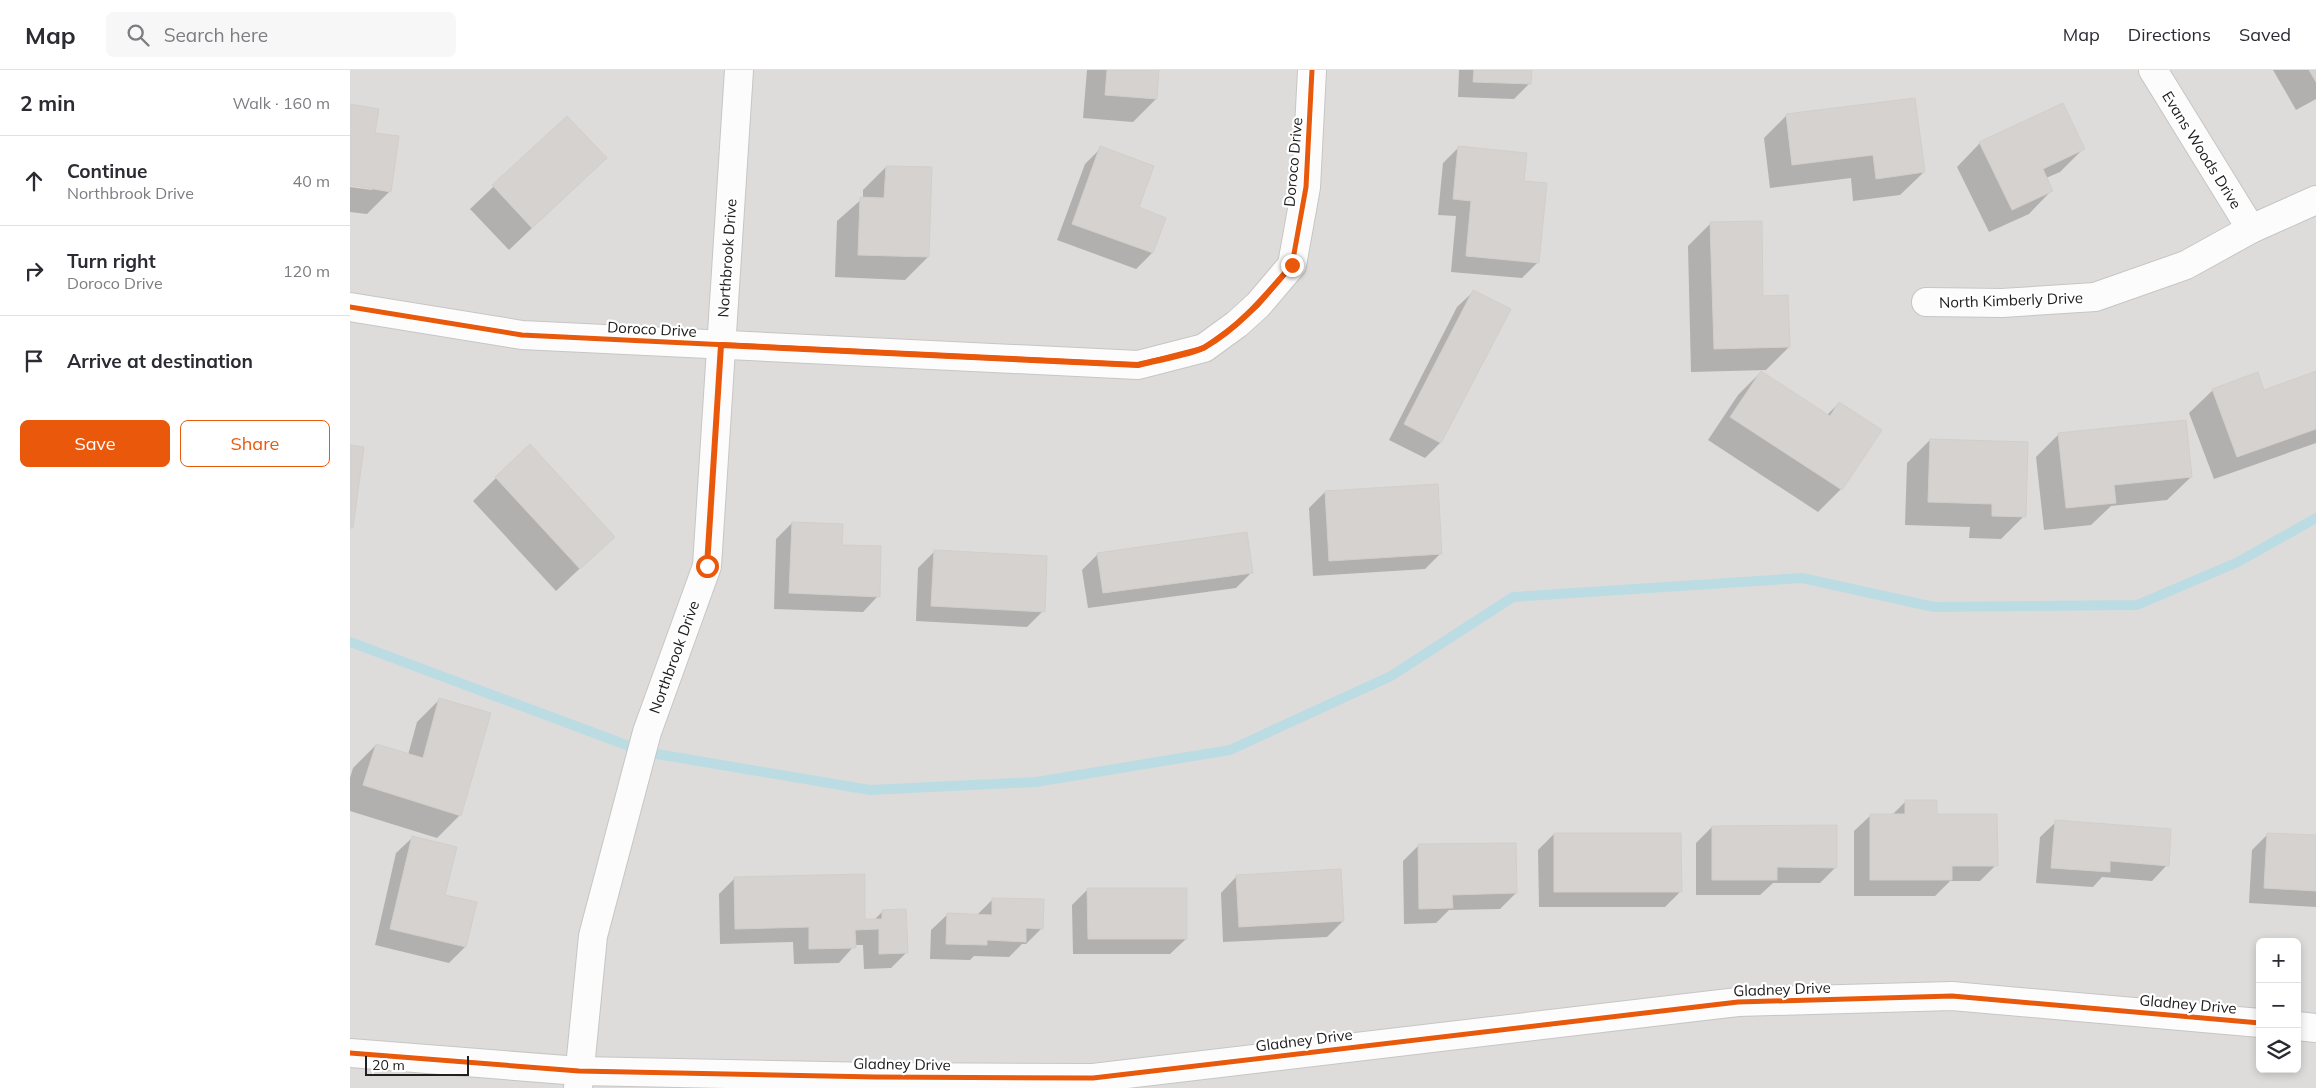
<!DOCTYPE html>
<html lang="en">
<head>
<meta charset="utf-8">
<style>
	:root { --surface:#fff; --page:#f7f7f7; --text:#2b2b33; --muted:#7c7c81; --line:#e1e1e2; --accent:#ea580c }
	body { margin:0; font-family:Mulish,sans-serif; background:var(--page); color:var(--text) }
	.controls { position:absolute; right:15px; bottom:15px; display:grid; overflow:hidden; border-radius:8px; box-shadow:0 2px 8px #0003 }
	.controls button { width:45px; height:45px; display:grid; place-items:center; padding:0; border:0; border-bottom:1px solid var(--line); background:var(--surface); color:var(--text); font:25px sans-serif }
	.scale { position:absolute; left:15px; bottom:12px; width:104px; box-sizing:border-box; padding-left:5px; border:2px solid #202020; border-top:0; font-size:14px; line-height:18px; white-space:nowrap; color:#202020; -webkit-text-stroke:4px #fff; paint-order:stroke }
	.stop { position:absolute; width:15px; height:15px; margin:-11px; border:4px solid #ea580c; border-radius:50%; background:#fff }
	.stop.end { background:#ea580c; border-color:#fff; box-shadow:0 1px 5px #0008 }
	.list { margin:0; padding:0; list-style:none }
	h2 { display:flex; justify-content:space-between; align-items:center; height:65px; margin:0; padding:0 20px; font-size:21px }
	h2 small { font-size:16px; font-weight:400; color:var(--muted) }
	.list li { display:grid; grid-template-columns:32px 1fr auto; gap:15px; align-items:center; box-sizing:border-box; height:90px; padding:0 20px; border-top:1px solid var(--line) }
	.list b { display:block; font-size:19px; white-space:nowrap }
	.list p { margin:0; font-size:16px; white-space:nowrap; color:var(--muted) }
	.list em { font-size:16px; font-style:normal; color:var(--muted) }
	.actions { display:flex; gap:10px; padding:15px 20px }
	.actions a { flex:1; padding:11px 0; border:1px solid var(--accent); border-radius:8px; text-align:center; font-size:18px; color:var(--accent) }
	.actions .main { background:var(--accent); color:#fff }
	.icon { flex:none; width:28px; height:28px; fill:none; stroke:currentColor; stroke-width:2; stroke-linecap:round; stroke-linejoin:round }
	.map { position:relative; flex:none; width:1966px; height:1018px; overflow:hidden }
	header { display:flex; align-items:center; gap:30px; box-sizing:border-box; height:70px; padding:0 25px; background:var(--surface); border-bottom:1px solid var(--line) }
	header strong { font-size:24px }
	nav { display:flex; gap:28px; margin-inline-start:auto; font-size:18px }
	.search { width:350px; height:45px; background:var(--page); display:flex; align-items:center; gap:12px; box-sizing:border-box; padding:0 18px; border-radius:8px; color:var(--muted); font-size:19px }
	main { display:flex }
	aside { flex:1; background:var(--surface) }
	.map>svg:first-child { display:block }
	.residential { fill:#dedcda; fill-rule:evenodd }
	.shadow { fill:#0003 }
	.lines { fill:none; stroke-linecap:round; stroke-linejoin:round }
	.stream { stroke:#bcdce3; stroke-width:10 }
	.building { fill:#d6d2d0; stroke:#d2ceca }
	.minor-casing { stroke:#c7c6c5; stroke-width:30 }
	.minor { stroke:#fdfcfc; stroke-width:28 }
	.cycleway-casing { stroke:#fff; stroke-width:8 }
	.cycleway { stroke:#e8590c; stroke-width:5 }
	.route { stroke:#ea580c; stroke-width:6 }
	.labels { text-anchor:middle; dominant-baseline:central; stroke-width:4.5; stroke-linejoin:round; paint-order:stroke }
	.street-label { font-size:15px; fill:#202020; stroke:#fff }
</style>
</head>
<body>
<header>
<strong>Map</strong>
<div class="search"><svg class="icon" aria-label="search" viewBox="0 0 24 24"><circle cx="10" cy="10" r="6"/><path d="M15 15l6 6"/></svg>Search here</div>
<nav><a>Map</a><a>Directions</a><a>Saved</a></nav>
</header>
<main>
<aside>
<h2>2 min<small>Walk · 160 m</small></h2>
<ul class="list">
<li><svg class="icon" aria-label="ahead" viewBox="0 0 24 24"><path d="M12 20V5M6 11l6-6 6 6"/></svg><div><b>Continue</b><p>Northbrook Drive</p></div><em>40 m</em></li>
<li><svg class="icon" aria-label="right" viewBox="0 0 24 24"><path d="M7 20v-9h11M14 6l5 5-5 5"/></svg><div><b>Turn right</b><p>Doroco Drive</p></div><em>120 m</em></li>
<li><svg class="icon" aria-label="arrive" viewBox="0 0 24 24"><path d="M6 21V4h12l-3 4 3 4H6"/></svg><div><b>Arrive at destination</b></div></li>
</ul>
<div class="actions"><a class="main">Save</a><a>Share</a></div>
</aside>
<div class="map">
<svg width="1966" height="1018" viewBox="0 0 1966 1018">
	<rect width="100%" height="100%" fill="#efece9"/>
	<path class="residential" d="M0,0H1966V1018H0ZM1910,872H1947V999H1910Z"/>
	<g class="shadow">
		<path d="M737,0H808L806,29L783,52L733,48Z"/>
		<path d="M1109,0H1180V13L1164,29L1108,27Z"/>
		<path d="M1923,0H1966V29L1946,40Z"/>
		<path d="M0,35L24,64L40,121L17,144L0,142V117L22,120V117L0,114Z"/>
		<path d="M1437,45L1574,102L1550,125L1503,131L1501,108L1420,118L1414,68Z"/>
		<path d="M217,47L255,88L159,180L120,139Z"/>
		<path d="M1630,73L1733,79L1710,102L1696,108L1702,120L1679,144L1639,162L1607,97Z"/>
		<path d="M751,78L787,138L815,148L802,183L786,199L707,170L735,94Z"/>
		<path d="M1108,78L1173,112L1188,192L1172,208L1101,202L1106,146L1088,145L1093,93Z"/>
		<path d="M536,97L578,187L555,210L485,207L487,151L513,128V120Z"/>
		<path d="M1361,153L1412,227L1439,277L1416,300L1341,302L1338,176Z"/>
		<path d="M1123,222L1090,373L1075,388L1039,370L1107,237Z"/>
		<path d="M1411,302L1477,345L1489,333L1491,419L1468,442L1358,370L1388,325Z"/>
		<path d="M1966,303V373L1864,409L1839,343L1863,320L1914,322Z"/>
		<path d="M1709,364L1841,407L1817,430L1761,436L1741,455L1694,460L1686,387Z"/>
		<path d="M1580,370L1674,446L1651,469L1619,468L1620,457L1555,455L1557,393Z"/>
		<path d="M146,408L263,467L206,521L123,431Z"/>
		<path d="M975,422L1091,483L1075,499L963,506L959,438Z"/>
		<path d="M442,453L491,476L528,526L513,542L424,539L426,469Z"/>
		<path d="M584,482L693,541L677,557L566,551L568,498Z"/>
		<path d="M748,484L902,502L886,518L738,538L732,500Z"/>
		<path d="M90,629L110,745L87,768L0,741V708L3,698L26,675L58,685L67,652Z"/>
		<path d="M1556,731L1586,745L1646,795L1630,811H1600L1585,826H1504V761L1520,746H1541Z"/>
		<path d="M1706,752L1817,795L1802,811L1752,807L1743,817L1686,813L1690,767Z"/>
		<path d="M1362,757L1486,797L1470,813H1423L1410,825H1346V773Z"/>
		<path d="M1204,764L1331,821L1315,837H1189L1188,780Z"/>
		<path d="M1918,764L1966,767V837L1899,833L1902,780Z"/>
		<path d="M62,768L94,826L125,833L115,877L99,893L25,875L46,783Z"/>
		<path d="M1069,775L1166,823L1150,839L1099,840L1086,853L1054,854L1053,791Z"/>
		<path d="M886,807L993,851L977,867L873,872L871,823Z"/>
		<path d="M385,808L514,850H524L533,841L556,883L541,898L514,899L513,875H505L489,893L444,894L443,872L370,874L369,824Z"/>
		<path d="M738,819L836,869L820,884H723L722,835Z"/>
		<path d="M643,829L692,858L676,874H672L659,887L624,886L620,890L580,889L581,860L597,845H627Z"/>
	</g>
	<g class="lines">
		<path class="stream" d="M0,572L295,682L520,720L686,712L880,680L1041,606L1163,527L1452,508L1584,537L1787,535L1888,492L1966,448"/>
	</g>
	<g class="building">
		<path d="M757,0H809L807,29L755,25Z"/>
		<path d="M1124,0H1182L1181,14L1123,12Z"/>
		<path d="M1959,0H1966V12Z"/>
		<path d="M1565,28L1575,102L1526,109L1523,85L1442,95L1436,44Z"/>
		<path d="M1713,33L1735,79L1693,99L1703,121L1662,140L1629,72Z"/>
		<path d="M0,34L29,39L25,63L49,66L41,122L0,115Z"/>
		<path d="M217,46L257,88L182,158L142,115Z"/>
		<path d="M750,76L804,96L789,137L816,148L803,183L722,154Z"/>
		<path d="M1108,76L1177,83L1174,111L1197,113L1189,193L1116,186L1121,131L1103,129Z"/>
		<path d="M536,96L582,97L579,187L508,185L510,127L534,128Z"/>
		<path d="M1412,151L1413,226L1438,225L1440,277L1364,279L1360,152Z"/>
		<path d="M1123,220L1161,239L1091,373L1054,354Z"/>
		<path d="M1411,301L1480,346L1489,332L1532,360L1492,420L1380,347Z"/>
		<path d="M1966,301V359L1887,387L1862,319L1908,302L1914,320Z"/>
		<path d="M1836,350L1842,407L1764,415L1766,433L1716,438L1708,363Z"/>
		<path d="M1580,369L1678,372L1676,447L1642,446V434L1578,432Z"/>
		<path d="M180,374L265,467L230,499L145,407Z"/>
		<path d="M0,375L14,377L3,458H0Z"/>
		<path d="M1088,414L1092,484L979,491L975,421Z"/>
		<path d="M442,452L493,454L492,475L531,476L530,527L439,523Z"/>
		<path d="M897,462L903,503L753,523L747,483Z"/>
		<path d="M584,480L697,486L695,542L581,536Z"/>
		<path d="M89,628L141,643L111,746L13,715L26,674L73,688Z"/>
		<path d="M1555,730H1587V744H1647L1648,796H1602V810H1520V744H1555Z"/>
		<path d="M1705,750L1821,759L1819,796L1760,791V802L1701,798Z"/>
		<path d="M1487,755V798L1427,797V810H1362V756Z"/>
		<path d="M1204,763H1331L1332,822H1204Z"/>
		<path d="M1917,763L1966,765V821L1914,818Z"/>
		<path d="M62,766L107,777L95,825L127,832L116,877L40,859Z"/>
		<path d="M1166,773L1167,823L1102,825L1103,838L1069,839L1068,774Z"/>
		<path d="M991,799L994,851L889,857L886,805Z"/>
		<path d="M515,804V849H532V840L556,839L558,883L529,884V859L505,860L506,878L459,879V857L385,859L384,807Z"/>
		<path d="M737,818H837V869H738Z"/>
		<path d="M642,828L694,829L693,859L676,858V872L637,870V875L596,874L597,843L642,845Z"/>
	</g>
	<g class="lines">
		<defs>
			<g id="minor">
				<path d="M1803,0L1901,159"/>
				<path d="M1576,232L1652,233L1745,227L1836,195L1901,159L1966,130"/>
				<path d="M0,237L172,265L788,295L854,278L887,254L908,235L942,195L956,117L962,0"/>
				<path d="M1947,956L1966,958"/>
				<path d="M0,983L229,1001L526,1007L743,1008L1388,932L1602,926L1910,953"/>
				<path d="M228,1018L243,866L297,662L357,496L389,0"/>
			</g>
		</defs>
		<use href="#minor" class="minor-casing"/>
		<use href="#minor" class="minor"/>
		<defs>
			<g id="cycleway">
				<path d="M0,237L172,265L788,295L854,278L887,254L908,235L942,195L956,117L962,0"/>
				<path d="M0,983L229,1001L526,1007L743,1008L1388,932L1602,926L1910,953"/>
			</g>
		</defs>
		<use href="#cycleway" class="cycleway-casing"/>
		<use href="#cycleway" class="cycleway"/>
	</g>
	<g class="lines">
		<path class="route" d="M357,496L371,275L788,295C806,290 841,285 855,277C890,257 916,225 942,195"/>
	</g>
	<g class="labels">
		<g class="street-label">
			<text transform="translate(1852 80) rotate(58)">Evans Woods Drive</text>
			<text transform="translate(943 92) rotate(-85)">Doroco Drive</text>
			<text transform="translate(377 188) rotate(-86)">Northbrook Drive</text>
			<text transform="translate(1661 230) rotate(-2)">North Kimberly Drive</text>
			<text transform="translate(302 259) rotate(3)">Doroco Drive</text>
			<text transform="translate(324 587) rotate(-70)">Northbrook Drive</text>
			<text transform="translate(1432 919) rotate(-2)">Gladney Drive</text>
			<text transform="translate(1838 934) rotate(5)">Gladney Drive</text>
			<text transform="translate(954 970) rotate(-7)">Gladney Drive</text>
			<text transform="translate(552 994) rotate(1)">Gladney Drive</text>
		</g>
	</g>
</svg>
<div class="controls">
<button>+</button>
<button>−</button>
<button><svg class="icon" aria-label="layers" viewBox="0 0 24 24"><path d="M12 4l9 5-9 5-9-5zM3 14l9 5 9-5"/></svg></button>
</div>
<div class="scale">20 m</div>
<div class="stop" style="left:357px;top:496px"></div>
<div class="stop end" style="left:942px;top:195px"></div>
</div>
</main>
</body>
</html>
